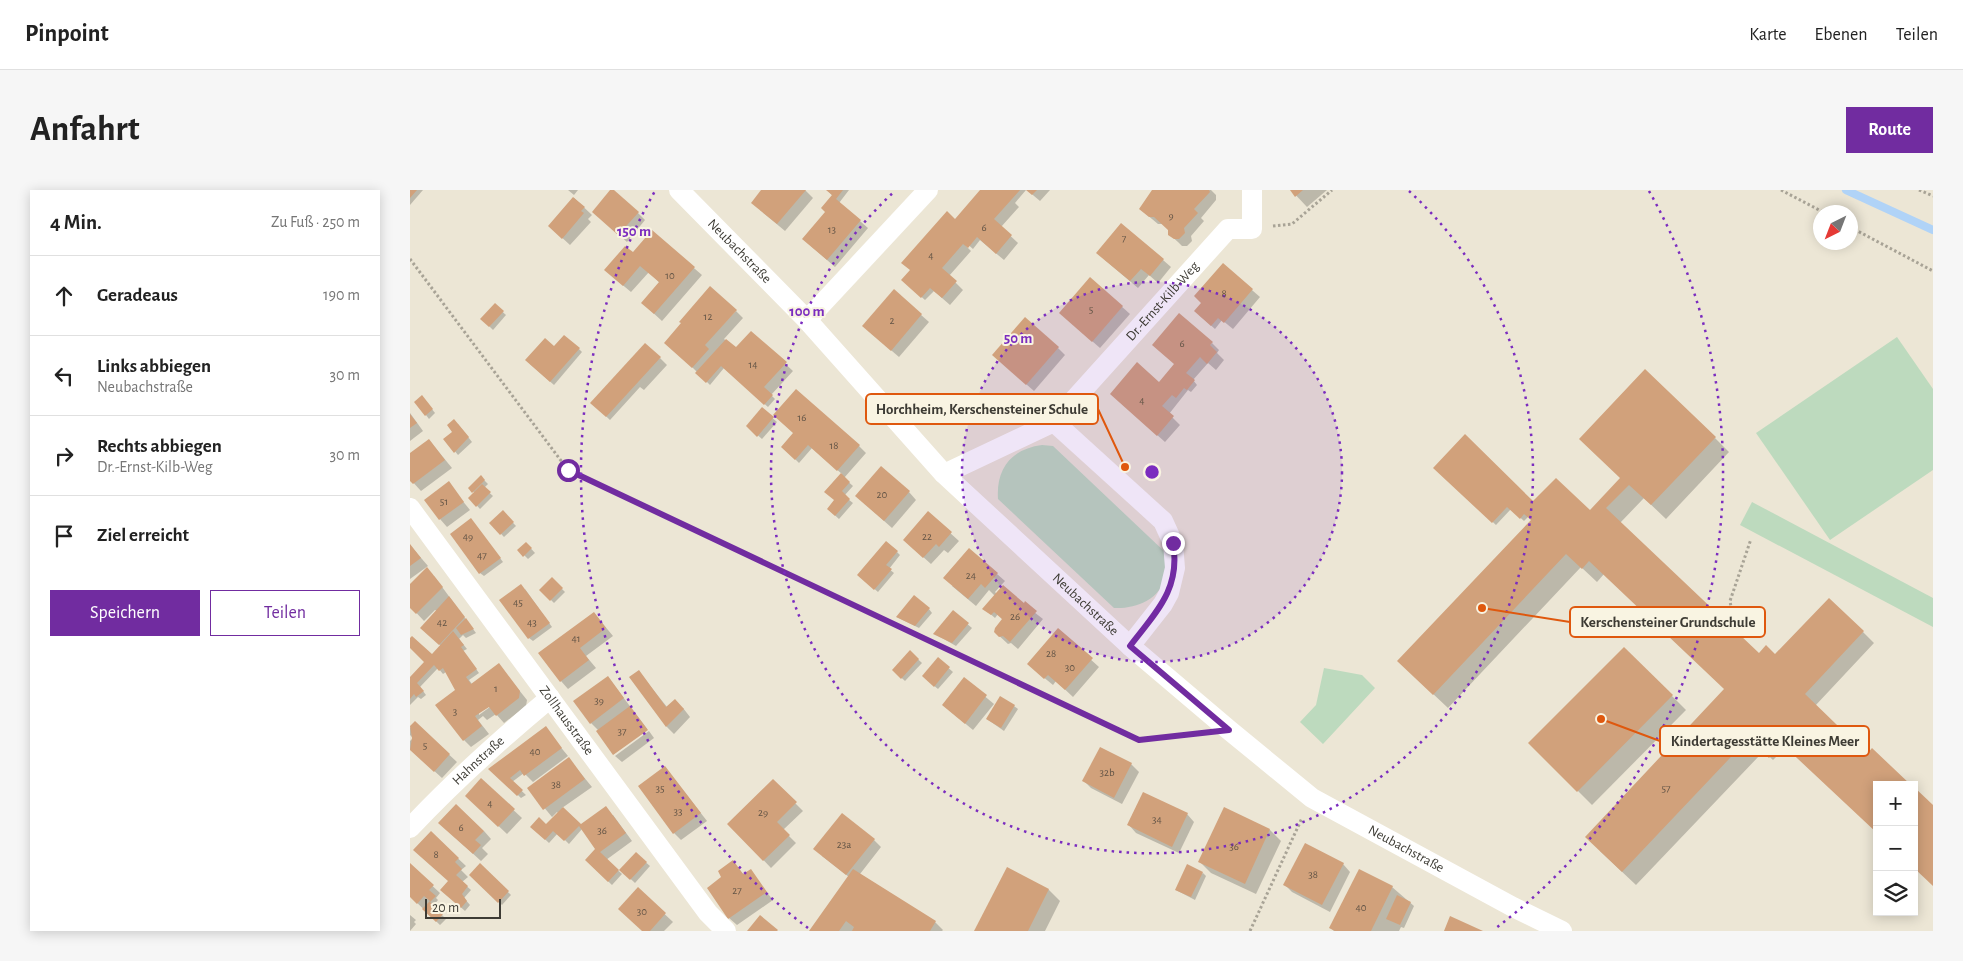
<!DOCTYPE html>
<html lang="de">
<head>
<meta charset="utf-8">
<style>
	:root { --surface:#fff; --page:#f6f6f6; --text:#222; --muted:#767676; --line:#e0e0e0; --accent:#712ca0 }
	body { margin:0; font-family:"Alegreya Sans",sans-serif; background:var(--page); color:var(--text) }
	.controls { position:absolute; right:15px; bottom:15px; display:grid; overflow:hidden; border-radius:0px; box-shadow:0 2px 12px #0003 }
	.controls button { width:45px; height:45px; display:grid; place-items:center; padding:0; border:0; border-bottom:1px solid var(--line); background:var(--surface); color:var(--text); font:25px sans-serif }
	.compass { position:absolute; left:1403px; top:15px; width:45px; height:45px; border-radius:50%; background:var(--surface); box-shadow:0 2px 12px #0003; rotate:222deg }
	.scale { position:absolute; left:15px; bottom:12px; width:76px; box-sizing:border-box; padding-left:5px; border:2px solid #3d3b34; border-top:0; font-size:14px; line-height:18px; white-space:nowrap; color:#3d3b34; -webkit-text-stroke:4px #f9f4e2; paint-order:stroke }
	.stop { position:absolute; width:15px; height:15px; margin:-11px; border:4px solid #712ca0; border-radius:50%; background:#fff }
	.stop.end { background:#712ca0; border-color:#fff; box-shadow:0 1px 5px #0008 }
	.list { margin:0; padding:0; list-style:none }
	h2 { display:flex; justify-content:space-between; align-items:center; height:65px; margin:0; padding:0 20px; font-size:21px }
	h2 small { font-size:16px; font-weight:400; color:var(--muted) }
	.list li { display:grid; grid-template-columns:32px 1fr auto; gap:15px; align-items:center; box-sizing:border-box; height:80px; padding:0 20px; border-top:1px solid var(--line) }
	.list b { display:block; font-size:19px; white-space:nowrap }
	.list p { margin:0; font-size:16px; white-space:nowrap; color:var(--muted) }
	.list em { font-size:16px; font-style:normal; color:var(--muted) }
	.actions { display:flex; gap:10px; padding:15px 20px }
	.actions a { flex:1; padding:11px 0; border:1px solid var(--accent); border-radius:0px; text-align:center; font-size:18px; color:var(--accent) }
	.actions .main { background:var(--accent); color:#fff }
	.icon { flex:none; width:28px; height:28px; fill:none; stroke:currentColor; stroke-width:2; stroke-linecap:round; stroke-linejoin:round }
	.map { position:relative; flex:none; width:1523px; height:741px; overflow:hidden; border-radius:0px }
	header { display:flex; align-items:center; gap:30px; box-sizing:border-box; height:70px; padding:0 25px; background:var(--surface); border-bottom:1px solid var(--line) }
	header strong { font-size:24px }
	nav { display:flex; gap:28px; margin-inline-start:auto; font-size:18px }
	.intro { display:flex; align-items:center; justify-content:space-between; box-sizing:border-box; height:120px; padding:0 30px }
	h1 { margin:0; font-size:35px }
	.button { padding:12px 22px; border-radius:0px; background:var(--accent); color:#fff; font-size:18px; font-weight:700 }
	main { display:flex; gap:30px; padding:0 30px }
	aside { flex:1; background:var(--surface); border-radius:0px; box-shadow:0 2px 12px #0003 }
	.map>svg:first-child { display:block }
	.green { fill:#bddabe }
	.shadow { fill:#0003; fill-rule:evenodd }
	.lines { fill:none; stroke-linecap:round; stroke-linejoin:round }
	.stream { stroke:#b0d3f7; stroke-width:8 }
	.building { fill:#d1a17b }
	.path { stroke:#a8a396; stroke-width:3; stroke-dasharray:2.5 2.5; stroke-linecap:butt }
	.minor { stroke:#fff; stroke-width:20 }
	.route { stroke:#712ca0; stroke-width:6 }
	.ring { fill:none; stroke:#7b2cbf; stroke-width:2.5; stroke-dasharray:2.5 5 }
	.labels { text-anchor:middle; dominant-baseline:central; stroke-width:4; stroke-linejoin:round; paint-order:stroke }
	.number-label { font-size:11px; fill:#625446 }
	.street-label { font-size:14px; fill:#3d3b34; stroke:#f9f4e2 }
	.centre { fill:#7b2cbf; stroke:#f9f4e2; stroke-width:2.5 }
	.ring-label { font-size:15px; text-anchor:middle; font-weight:bold; fill:#7b2cbf; stroke:#f9f4e2; stroke-width:4; stroke-linejoin:round; paint-order:stroke }
	.leader { fill:none; stroke:#df580e; stroke-width:2 }
	.callout-dot { fill:#df580e; stroke:#f9f4e2; stroke-width:2 }
	.callout { fill:#f9f4e2; stroke:#df580e; stroke-width:2 }
	.callout-label { font-size:15px; text-anchor:middle; font-weight:bold; fill:#3d3b34 }
</style>
</head>
<body>
<header>
<strong>Pinpoint</strong>
<nav><a>Karte</a><a>Ebenen</a><a>Teilen</a></nav>
</header>
<div class="intro"><h1>Anfahrt</h1><a class="button">Route</a></div>
<main>
<aside>
<h2>4 Min.<small>Zu Fuß · 250 m</small></h2>
<ul class="list">
<li><svg class="icon" aria-label="ahead" viewBox="0 0 24 24"><path d="M12 20V5M6 11l6-6 6 6"/></svg><div><b>Geradeaus</b></div><em>190 m</em></li>
<li><svg class="icon" aria-label="left" viewBox="0 0 24 24"><path d="M17 20v-9H6M10 6l-5 5 5 5"/></svg><div><b>Links abbiegen</b><p>Neubachstraße</p></div><em>30 m</em></li>
<li><svg class="icon" aria-label="right" viewBox="0 0 24 24"><path d="M7 20v-9h11M14 6l5 5-5 5"/></svg><div><b>Rechts abbiegen</b><p>Dr.-Ernst-Kilb-Weg</p></div><em>30 m</em></li>
<li><svg class="icon" aria-label="arrive" viewBox="0 0 24 24"><path d="M6 21V4h12l-3 4 3 4H6"/></svg><div><b>Ziel erreicht</b></div></li>
</ul>
<div class="actions"><a class="main">Speichern</a><a>Teilen</a></div>
</aside>
<div class="map">
<svg width="1523" height="741" viewBox="0 0 1523 741">
	<rect width="100%" height="100%" fill="#ece6d5"/>
	<g class="green">
		<path d="M1487,147L1523,199V280L1420,350L1346,243Z"/>
		<path d="M632,255L643,256L756,363C755,370 756,380 755,387C750,410 725,419 704,418L588,309C586,279 601,259 632,255Z"/>
		<path d="M1342,312L1523,408V437L1330,335Z"/>
		<path d="M914,478L952,485L965,498L913,554L890,532L906,515Z"/>
	</g>
	<g class="shadow">
		<path d="M0,0H13L0,15Z"/>
		<path d="M158,0H168L164,5Z"/>
		<path d="M353,0H395L403,8L375,41L350,20Z"/>
		<path d="M417,0H439L429,13L458,38L425,77L401,56L423,6Z"/>
		<path d="M572,0H616L605,13L609,17L591,37L608,53L594,70L570,50L563,59L555,52L553,53L561,61L539,86L553,100L540,115L524,101L515,110L496,93Z"/>
		<path d="M617,0H640L630,11Z"/>
		<path d="M744,0H801L806,5V10L791,28L794,31L781,46L782,51L777,56H772L768,52L760,45V40L753,34H748L730,19Z"/>
		<path d="M881,0H917L897,17Z"/>
		<path d="M164,8L182,25L178,29L181,32L160,55L147,43Z"/>
		<path d="M228,23L235,30L217,52L191,29Z"/>
		<path d="M242,42L292,85L252,131L240,120L250,93L239,82L221,102L203,87Z"/>
		<path d="M695,70H753L761,77L748,93L739,85L728,98Z"/>
		<path d="M813,75L850,107L823,139L812,130L805,139L789,125L793,113Z"/>
		<path d="M681,89L720,124L690,158L658,130Z"/>
		<path d="M484,101L519,132L489,167L461,143Z"/>
		<path d="M85,115L96,125L83,140L72,129Z"/>
		<path d="M326,121L333,128L314,149L326,159L341,142L383,181L361,205L365,209L358,217L314,178L300,195L277,172Z"/>
		<path d="M802,153L809,160L807,163L814,170L806,180L798,173L783,190L787,195L781,202L778,200L759,224L770,235L755,252L709,211L749,193Z"/>
		<path d="M144,158L169,159L172,162L144,195L120,174Z"/>
		<path d="M648,158L655,165L624,201L591,172Z"/>
		<path d="M250,168L257,175L234,200L230,197L200,230L182,213Z"/>
		<path d="M15,210L25,223L19,229L6,212Z"/>
		<path d="M352,219L367,232L352,249L337,236Z"/>
		<path d="M0,223L13,241L0,251Z"/>
		<path d="M48,234L62,252L48,265L35,249L44,242Z"/>
		<path d="M385,243L449,256L456,263L434,288L443,296L434,306L443,313L429,329L418,319L426,310L432,284L402,258L389,273L373,257Z"/>
		<path d="M1305,248L1319,262L1256,329L1234,308L1210,333L1349,465L1365,466L1453,442L1464,453L1405,516L1457,565L1500,595L1377,556L1363,570L1350,558L1348,560L1344,556L1343,558L1350,565L1226,695L1190,661L1316,500L1194,384L1187,392L1171,377L1038,518L1003,485L1122,330L1118,327L1114,331L1101,319L1086,335L1025,278L1123,313L1180,322L1212,289Z"/>
		<path d="M19,250L42,278L11,301L0,289V264Z"/>
		<path d="M71,287L78,294L74,298L83,306L70,319L60,308L65,303L59,298Z"/>
		<path d="M38,293L60,320L37,337L30,329Z"/>
		<path d="M499,302L506,310L482,338L454,313Z"/>
		<path d="M93,322L106,336L94,347L81,333Z"/>
		<path d="M518,323L549,351L538,363L534,360L521,374L502,357Z"/>
		<path d="M64,333L93,372L74,386L70,383Z"/>
		<path d="M116,353L125,363L118,369L109,360Z"/>
		<path d="M0,355L18,376L0,389Z"/>
		<path d="M487,362L490,365L479,379L484,383L468,402L452,388Z"/>
		<path d="M587,384L595,391L585,402L587,404H601L633,429L608,459L601,453L598,454L585,442L593,430L588,424L585,428L578,422L585,406L579,400L566,416L542,396Z"/>
		<path d="M24,386L66,443L56,448L53,445L49,449L57,459L53,461L69,483L59,490L62,494L89,475L117,510L116,516L94,533L86,524L77,530L73,526L68,530L79,544L61,557L54,550L47,500L36,482L33,484L28,478L10,497L16,505L11,509L8,507L0,515V489L16,472L0,457V450L22,466L31,456L12,438L27,421L25,420L14,431L0,416V396ZM84,514L69,525V522Z"/>
		<path d="M142,389L155,402L144,413L131,400Z"/>
		<path d="M115,399L142,437L123,451L119,448Z"/>
		<path d="M519,419L522,423L509,438L487,427Z"/>
		<path d="M543,422L562,438L546,456L525,444Z"/>
		<path d="M184,423L203,446L176,466L186,478L158,499L151,491Z"/>
		<path d="M648,440L689,477L663,507L646,491L643,495L626,481Z"/>
		<path d="M1214,458L1276,520L1182,615L1120,553Z"/>
		<path d="M500,462L512,473L495,491L483,480Z"/>
		<path d="M528,469L543,482L528,499L517,490Z"/>
		<path d="M229,482L257,517L273,518L280,527L264,544L257,537L221,487Z"/>
		<path d="M198,487L237,539L204,564L189,541L181,533Z"/>
		<path d="M554,489L584,514L563,540L533,515Z"/>
		<path d="M604,516L608,519L594,541L577,529Z"/>
		<path d="M5,533L47,572L32,588L0,559V551L3,548L0,545V538Z"/>
		<path d="M135,538L158,566L123,592L114,583L102,592L116,605L111,608L80,579Z"/>
		<path d="M239,541L244,548L212,572L205,566Z"/>
		<path d="M691,558L721,574L729,582L712,614L681,598L674,591Z"/>
		<path d="M159,569L182,597L152,618L171,636L203,625L222,651L196,670L212,684L202,695L176,670L190,664L172,639L159,654L148,643L139,653L122,637L136,636L148,623L147,622L142,627L119,599Z"/>
		<path d="M255,577L297,631L271,650L264,643Z"/>
		<path d="M71,590L112,628L97,644L64,613Z"/>
		<path d="M363,591L393,621L373,640L386,653L361,678L319,634Z"/>
		<path d="M815,619L860,640L871,651L846,704L801,683L790,672Z"/>
		<path d="M777,624L784,632L769,663L726,643L719,635Z"/>
		<path d="M37,640L74,641L81,649L72,658L78,664L71,671Z"/>
		<path d="M21,643L56,676L51,680L58,687L52,692L61,700L54,708L60,715L55,721L32,700L40,692Z"/>
		<path d="M464,650L471,657L450,684L525,732L533,740L532,741H401L439,687L412,666Z"/>
		<path d="M226,664L240,676L225,693L211,680Z"/>
		<path d="M323,672L334,685L340,681L363,710L327,735L319,728L313,687Z"/>
		<path d="M933,674L940,682L920,722L882,702L875,695Z"/>
		<path d="M0,675L30,703L26,708L28,710L23,716L36,729L30,735L0,706Z"/>
		<path d="M70,675L101,705L92,715L60,685Z"/>
		<path d="M598,679L639,700L650,711L635,741H566Z"/>
		<path d="M793,683L796,686L785,710L766,700Z"/>
		<path d="M982,697L1004,716L994,738L991,737L989,741H924L921,738Z"/>
		<path d="M228,699L263,732L254,741H233Z"/>
		<path d="M0,725L6,730L4,732L6,734L0,741Z"/>
	</g>
	<g class="lines">
		<path class="stream" d="M1436,0L1523,40"/>
	</g>
	<g class="building">
		<path d="M0,0H7L0,8Z"/>
		<path d="M200,0H204L229,22L208,45L182,22Z"/>
		<path d="M351,0H396L367,34L341,13Z"/>
		<path d="M416,0H433L426,9L451,30L417,70L392,49L415,22L411,18L422,5Z"/>
		<path d="M570,0H610L584,29L602,45L586,64L567,47L558,58L553,54L532,78L547,91L532,108L520,98L511,108L491,90L500,80L491,73L537,21L545,29Z"/>
		<path d="M616,0H627L622,5Z"/>
		<path d="M742,0H799L800,2L784,19L788,23L774,38L775,43L769,49H764L758,45V40L744,27H739L729,19Z"/>
		<path d="M880,0H893L885,7Z"/>
		<path d="M163,7L175,17L171,21L174,23L152,49L138,36Z"/>
		<path d="M711,33L754,69L740,86L731,79L720,91L686,63Z"/>
		<path d="M242,40L285,77L244,124L231,113L249,92L230,76L213,96L194,80L215,56L223,62Z"/>
		<path d="M813,73L843,99L814,133L808,128L801,136L784,121L791,113L784,106Z"/>
		<path d="M680,87L713,116L682,152L649,123Z"/>
		<path d="M300,96L327,120L295,155L299,159L282,178L254,153L271,133L269,132Z"/>
		<path d="M484,99L512,124L481,161L452,136Z"/>
		<path d="M85,113L94,121L79,137L70,129Z"/>
		<path d="M769,123L803,152L800,155L807,162L797,174L790,167L776,183L785,190L777,200L774,198L766,208L762,205L752,216L764,226L747,246L700,204L727,172L749,192L764,174L742,155Z"/>
		<path d="M615,127L649,157L616,195L582,165Z"/>
		<path d="M341,141L377,172L354,197L363,205L354,215L311,176L296,193L285,183L316,149L326,157Z"/>
		<path d="M154,145L170,158L140,192L115,170L135,148L144,156Z"/>
		<path d="M235,153L251,167L196,227L180,213Z"/>
		<path d="M1235,179L1306,247L1241,315L1219,295L1196,318L1349,463L1356,455L1365,464L1419,408L1454,441L1395,504L1457,564L1462,558L1501,595H1467V643L1372,554L1359,568L1345,555L1344,556L1337,550L1212,682L1175,647L1314,499L1179,371L1172,379L1156,364L1023,505L987,471L1121,330L1114,324L1110,329L1097,317L1082,333L1023,278L1055,244L1123,311L1146,288L1180,320L1210,288L1169,249Z"/>
		<path d="M386,199L450,255L427,281L398,255L385,270L371,257L383,243L363,225Z"/>
		<path d="M12,205L23,219L15,226L4,212Z"/>
		<path d="M352,217L364,227L347,247L336,236Z"/>
		<path d="M0,224L7,233L0,238Z"/>
		<path d="M44,229L59,247L44,263L33,249L42,242L37,235Z"/>
		<path d="M19,249L35,270L3,294L0,291V263Z"/>
		<path d="M471,276L500,301L474,331L445,306Z"/>
		<path d="M431,283L440,292L432,301L440,309L425,326L417,319L424,310L414,302Z"/>
		<path d="M71,285L75,290L62,303L58,298Z"/>
		<path d="M39,291L54,312L29,330L14,310Z"/>
		<path d="M72,294L81,302L66,317L58,308Z"/>
		<path d="M93,320L104,332L90,345L79,333Z"/>
		<path d="M518,321L542,342L529,357L526,354L513,368L493,350Z"/>
		<path d="M61,328L91,368L69,384L40,344Z"/>
		<path d="M476,351L488,361L476,375L482,379L464,400L447,385Z"/>
		<path d="M116,352L122,358L113,367L107,360Z"/>
		<path d="M0,354L11,368L0,376Z"/>
		<path d="M559,358L588,383L575,398L571,394L558,409L533,388Z"/>
		<path d="M17,377L33,397L6,424L0,418V394Z"/>
		<path d="M142,387L153,398L140,411L129,400Z"/>
		<path d="M111,394L140,433L118,449L89,410Z"/>
		<path d="M593,395L614,413L615,411L627,421L600,452L593,446L589,447L584,442L585,438L592,429L584,422L581,425L572,419Z"/>
		<path d="M504,405L520,418L505,436L486,427Z"/>
		<path d="M39,406L55,427L29,455L10,438Z"/>
		<path d="M543,420L559,433L542,453L523,444Z"/>
		<path d="M184,422L196,438L170,458L179,470L150,492L128,463Z"/>
		<path d="M56,428L64,439L51,445L46,438Z"/>
		<path d="M648,438L683,468L655,500L638,485L634,489L617,474Z"/>
		<path d="M43,441L54,455L51,457L67,479L56,487L61,494L89,473L110,501L109,508L86,526L79,517L65,526L72,536L53,551L25,515L45,500L33,478L29,481L24,475L7,493L14,501L6,507L4,504L0,509V487L14,472L0,458V448L2,446L22,464Z"/>
		<path d="M1214,457L1263,505L1167,602L1118,553Z"/>
		<path d="M500,460L509,469L491,489L482,480Z"/>
		<path d="M528,467L540,477L524,497L512,486Z"/>
		<path d="M229,480L256,517L265,509L274,519L256,537L219,487Z"/>
		<path d="M198,486L214,508L180,534L163,511Z"/>
		<path d="M554,487L577,505L555,534L532,515Z"/>
		<path d="M590,506L605,515L591,538L576,529Z"/>
		<path d="M220,516L238,540L203,565L186,541Z"/>
		<path d="M5,531L40,564L24,582L0,560L2,548L0,536Z"/>
		<path d="M136,536L152,558L114,586L110,580L100,588L113,600L107,606L78,579Z"/>
		<path d="M690,557L722,573L704,608L672,591Z"/>
		<path d="M159,567L175,589L133,620L117,598Z"/>
		<path d="M255,576L291,623L263,644L228,596Z"/>
		<path d="M71,588L105,619L88,637L55,606Z"/>
		<path d="M363,589L387,612L367,632L380,645L353,671L317,634Z"/>
		<path d="M1504,597L1523,615V696L1504,678Z"/>
		<path d="M733,602L778,623L762,657L717,635Z"/>
		<path d="M46,614L74,641L65,650L71,655L63,664L28,633Z"/>
		<path d="M196,616L216,643L190,662L209,680L198,692L175,670L185,659L169,636L154,651L143,641L135,650L120,637L129,627L136,634L153,617L171,634Z"/>
		<path d="M814,617L860,639L835,694L788,672Z"/>
		<path d="M432,623L465,649L436,685L403,659Z"/>
		<path d="M21,641L49,668L45,672L52,679L46,685L58,696L52,704L57,711L51,718L30,700L38,691L3,660Z"/>
		<path d="M895,653L934,673L912,715L873,695Z"/>
		<path d="M226,662L237,672L220,690L209,680Z"/>
		<path d="M323,670L333,684L341,679L357,702L318,729L297,698L311,687L308,681Z"/>
		<path d="M0,673L24,695L19,700L26,706L20,712L33,724L26,732L12,719L20,711L14,706L7,714L0,707Z"/>
		<path d="M70,673L99,701L88,713L59,685Z"/>
		<path d="M777,674L793,682L781,707L765,700Z"/>
		<path d="M597,677L639,699L618,741H564Z"/>
		<path d="M443,679L526,731L520,741H442L444,737L436,731L429,741H399Z"/>
		<path d="M949,679L983,696L961,741H925L919,738Z"/>
		<path d="M228,697L256,723L240,741H232L208,719Z"/>
		<path d="M987,705L1001,712L990,735L976,729Z"/>
		<path d="M350,725L368,740L367,741H337Z"/>
		<path d="M1040,726L1073,741H1034Z"/>
	</g>
	<g class="lines">
		<g class="path">
			<path d="M1371,0L1413,22"/>
			<path d="M1509,0L1523,6"/>
			<path d="M863,36L882,34L922,0"/>
			<path d="M1440,37L1523,81"/>
			<path d="M0,69L158,280L729,550L788,543"/>
			<path d="M1325,440L1320,411L1341,349"/>
			<path d="M840,741L892,628"/>
		</g>
		<g class="minor">
			<path id="s1" d="M269,0L397,130L534,284L720,456L819,540L902,608L1103,717L1152,741"/>
			<path d="M397,130L518,0"/>
			<path d="M644,232L753,331L763,353L765,378L759,403L753,414L720,456"/>
			<path id="s2" d="M534,284L644,232L818,39H842V0"/>
			<path id="s3" d="M0,318L298,723L316,741"/>
			<path id="s4" d="M0,638C44,591 91,549 140,508"/>
		</g>
	</g>
	<g class="lines">
		<path class="route" d="M158,280L729,550L819,540L720,456C746,422 771,399 763,353"/>
	</g>
	<circle cx="742" cy="282" r="190" fill="#7b2cbf" fill-opacity=".12"/>
	<g class="ring">
		<circle cx="742" cy="282" r="190"/>
		<path d="M999 1A381 381 0 1 1 485 1"/>
		<path d="M398 738A571 571 0 0 1 245 1M1239 1A571 571 0 0 1 1086 738"/>
	</g>
	<g class="labels">
		<g class="number-label">
			<text x="761" y="25">9</text>
			<text x="574" y="37">6</text>
			<text x="422" y="39">13</text>
			<text x="714" y="48">7</text>
			<text x="521" y="65">4</text>
			<text x="260" y="85">10</text>
			<text x="814" y="103">8</text>
			<text x="681" y="119">5</text>
			<text x="298" y="126">12</text>
			<text x="482" y="130">2</text>
			<text x="772" y="153">6</text>
			<text x="343" y="174">14</text>
			<text x="732" y="210">4</text>
			<text x="392" y="227">16</text>
			<text x="424" y="255">18</text>
			<text x="472" y="304">20</text>
			<text x="34" y="311">51</text>
			<text x="58" y="346">49</text>
			<text x="517" y="346">22</text>
			<text x="72" y="365">47</text>
			<text x="561" y="385">24</text>
			<text x="108" y="412">45</text>
			<text x="605" y="426">26</text>
			<text x="32" y="432">42</text>
			<text x="122" y="432">43</text>
			<text x="166" y="448">41</text>
			<text x="641" y="463">28</text>
			<text x="660" y="477">30</text>
			<text x="86" y="498">1</text>
			<text x="189" y="510">39</text>
			<text x="45" y="521">3</text>
			<text x="212" y="541">37</text>
			<text x="15" y="555">5</text>
			<text x="125" y="561">40</text>
			<text x="697" y="582">32b</text>
			<text x="146" y="594">38</text>
			<text x="250" y="598">35</text>
			<text x="1256" y="598">57</text>
			<text x="80" y="613">4</text>
			<text x="268" y="621">33</text>
			<text x="353" y="622">29</text>
			<text x="747" y="629">34</text>
			<text x="51" y="637">6</text>
			<text x="192" y="640">36</text>
			<text x="434" y="654">23a</text>
			<text x="824" y="656">36</text>
			<text x="26" y="664">8</text>
			<text x="903" y="684">38</text>
			<text x="327" y="700">27</text>
			<text x="951" y="717">40</text>
			<text x="232" y="721">30</text>
		</g>
		<g class="street-label">
			<text stroke="none"><textPath href="#s1" startOffset="86">Neubachstraße</textPath></text>
			<text stroke="none"><textPath href="#s2" startOffset="284">Dr.-Ernst-Kilb-Weg</textPath></text>
			<text stroke="none"><textPath href="#s1" startOffset="581">Neubachstraße</textPath></text>
			<text stroke="none"><textPath href="#s3" startOffset="264">Zollhausstraße</textPath></text>
			<text stroke="none"><textPath href="#s4" startOffset="96">Hahnstraße</textPath></text>
			<text stroke="none"><textPath href="#s1" startOffset="986">Neubachstraße</textPath></text>
		</g>
	</g>
	<circle cx="742" cy="282" r="8" class="centre"/>
	<g class="ring-label">
		<text x="224" y="46">150 m</text>
		<text x="397" y="126">100 m</text>
		<text x="608" y="153">50 m</text>
	</g>
	<path class="leader" d="M715 277L688 219M1072 418L1160 432M1191 529L1250 551"/>
	<g class="callout-dot">
		<circle cx="715" cy="277" r="5"/>
		<circle cx="1072" cy="418" r="5"/>
		<circle cx="1191" cy="529" r="5"/>
	</g>
	<g class="callout">
		<rect x="456" y="204" width="232" height="30" rx="5"/>
		<rect x="1160" y="417" width="195" height="30" rx="5"/>
		<rect x="1250" y="536" width="209" height="30" rx="5"/>
	</g>
	<g class="callout-label">
		<text x="572" y="224">Horchheim, Kerschensteiner Schule</text>
		<text x="1258" y="437">Kerschensteiner Grundschule</text>
		<text x="1355" y="556">Kindertagesstätte Kleines Meer</text>
	</g>
</svg>
<div class="controls">
<button>+</button>
<button>−</button>
<button><svg class="icon" aria-label="layers" viewBox="0 0 24 24"><path d="M12 4l9 5-9 5-9-5zM3 14l9 5 9-5"/></svg></button>
</div>
<svg class="compass" viewBox="-18 -18 36 36"><path d="M0-13l5 13h-10z" fill="#e53935"/><path d="M0 13l5-13h-10z" fill="#767676"/></svg>
<div class="scale">20 m</div>
<div class="stop" style="left:158px;top:280px"></div>
<div class="stop end" style="left:763px;top:353px"></div>
</div>
</main>
</body>
</html>
